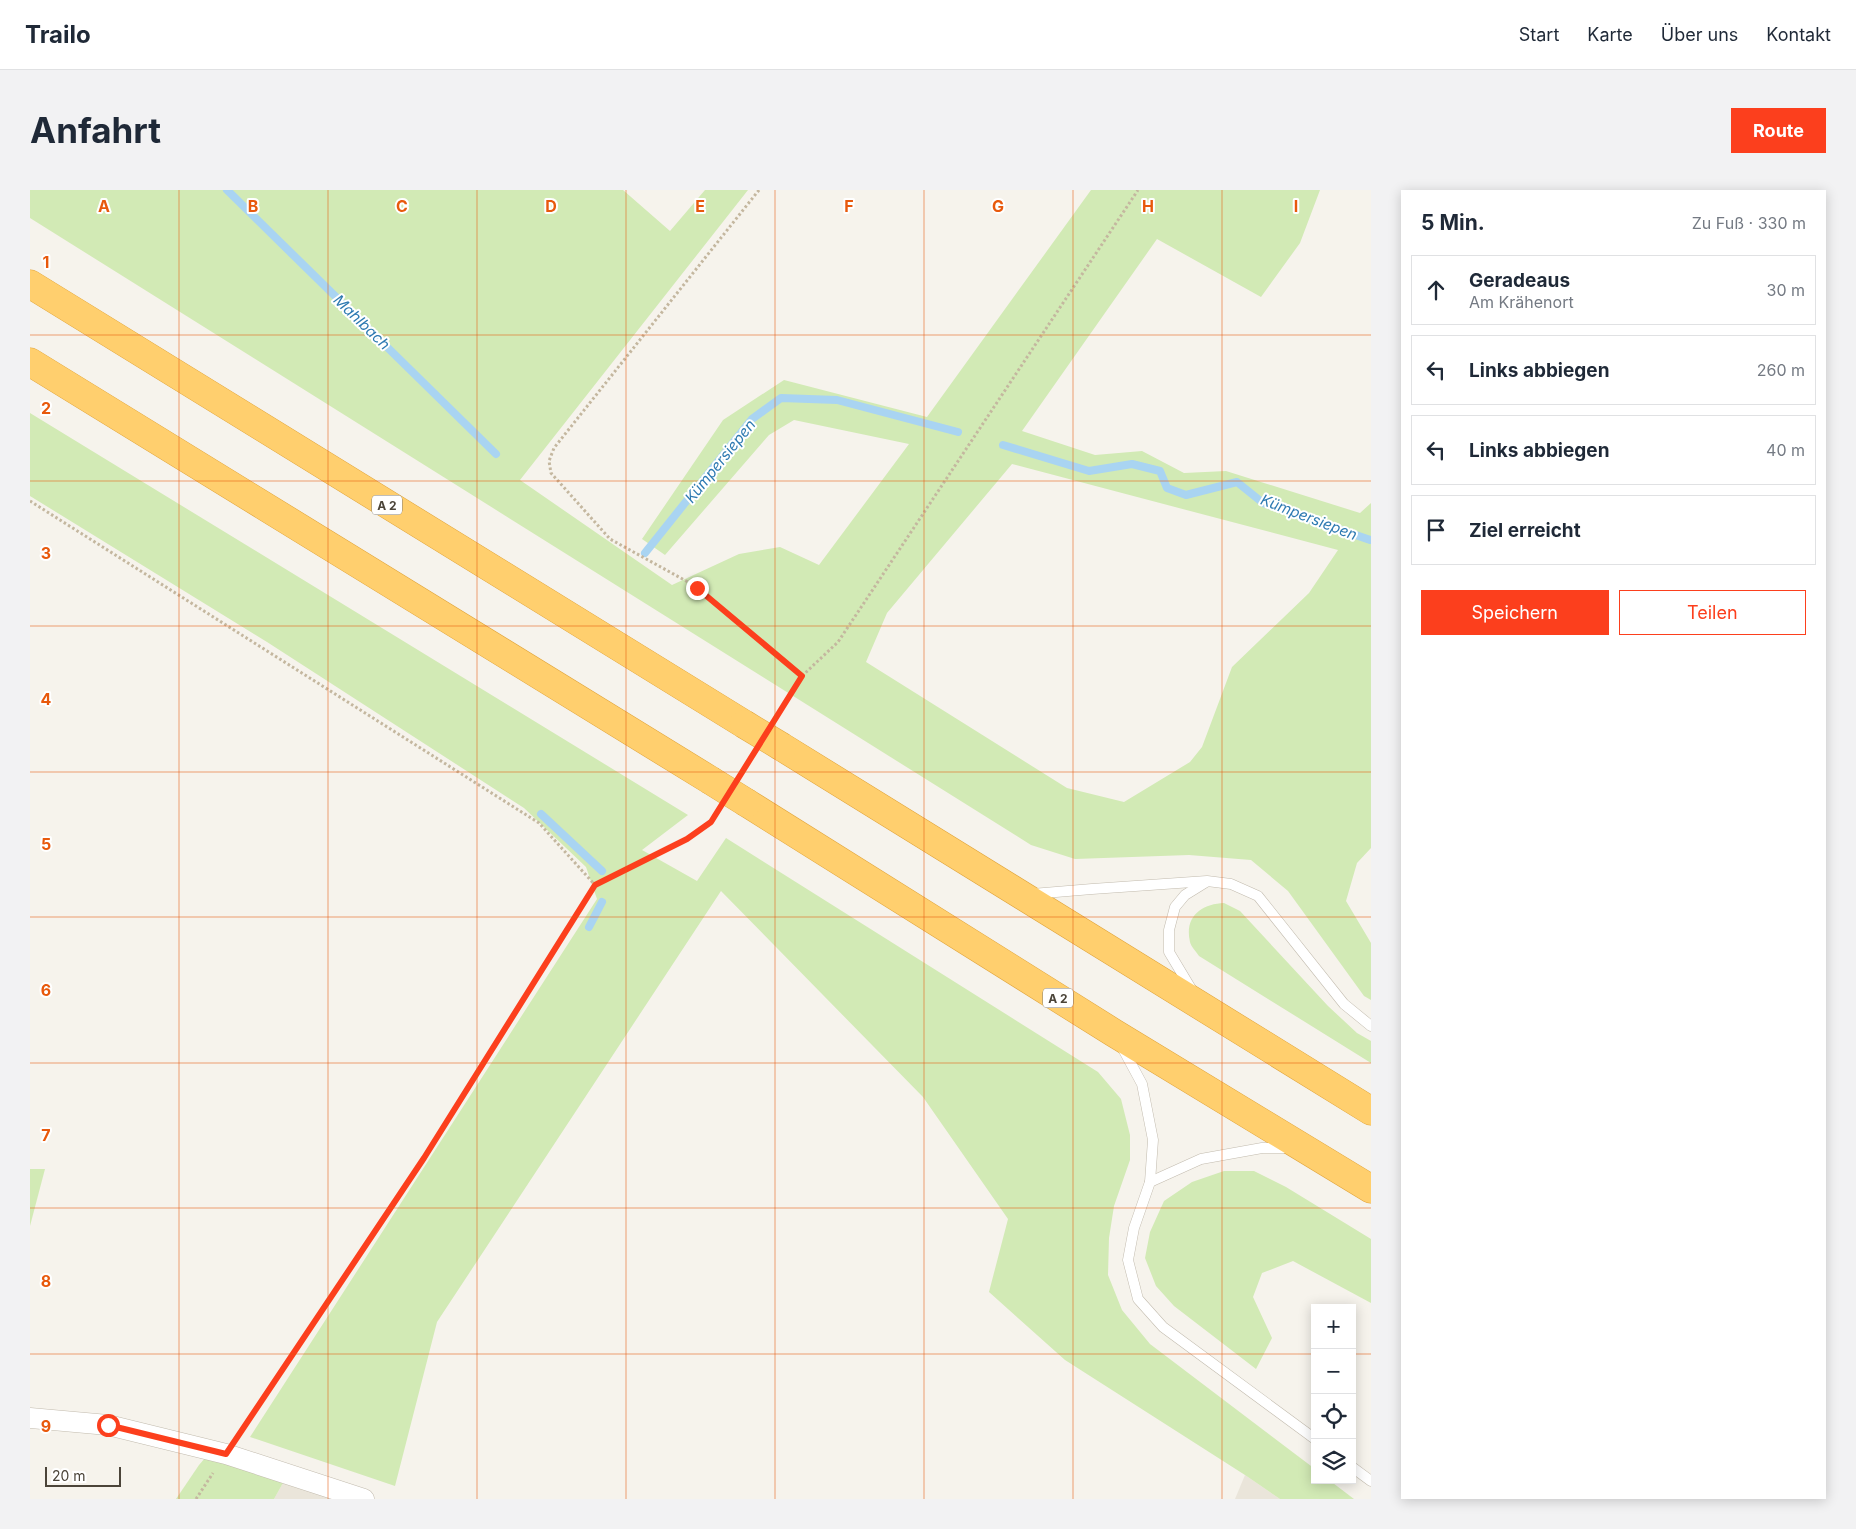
<!DOCTYPE html>
<html lang="de">
<head>
<meta charset="utf-8">
<style>
	:root { --surface:#fff; --page:#f2f2f3; --text:#1f2937; --muted:#747a83; --line:#e0e1e3; --accent:#fc3f1d }
	body { margin:0; font-family:Inter,sans-serif; background:var(--page); color:var(--text) }
	.controls { position:absolute; right:15px; bottom:15px; display:grid; overflow:hidden; border-radius:0px; box-shadow:0 2px 12px #0003 }
	.controls button { width:45px; height:45px; display:grid; place-items:center; padding:0; border:0; border-bottom:1px solid var(--line); background:var(--surface); color:var(--text); font:25px sans-serif }
	.scale { position:absolute; left:15px; bottom:12px; width:76px; box-sizing:border-box; padding-left:5px; border:2px solid #4b4439; border-top:0; font-size:14px; line-height:18px; white-space:nowrap; color:#4b4439; -webkit-text-stroke:4px #fff; paint-order:stroke }
	.stop { position:absolute; width:15px; height:15px; margin:-11px; border:4px solid #fc3f1d; border-radius:50%; background:#fff }
	.stop.end { background:#fc3f1d; border-color:#fff; box-shadow:0 1px 5px #0008 }
	.list { margin:0; padding:0; list-style:none }
	h2 { display:flex; justify-content:space-between; align-items:center; height:65px; margin:0; padding:0 20px; font-size:21px }
	h2 small { font-size:16px; font-weight:400; color:var(--muted) }
	.list li { display:grid; grid-template-columns:32px 1fr auto; gap:15px; align-items:center; box-sizing:border-box; height:70px; margin:0 10px 10px; padding:0 10px; border:1px solid var(--line); border-radius:0px }
	.list b { display:block; font-size:19px; white-space:nowrap }
	.list p { margin:0; font-size:16px; white-space:nowrap; color:var(--muted) }
	.list em { font-size:16px; font-style:normal; color:var(--muted) }
	.actions { display:flex; gap:10px; padding:15px 20px }
	.actions a { flex:1; padding:11px 0; border:1px solid var(--accent); border-radius:0px; text-align:center; font-size:18px; color:var(--accent) }
	.actions .main { background:var(--accent); color:#fff }
	.icon { flex:none; width:28px; height:28px; fill:none; stroke:currentColor; stroke-width:2; stroke-linecap:round; stroke-linejoin:round }
	.map { position:relative; flex:none; width:1341px; height:1309px; overflow:hidden; border-radius:0px }
	header { display:flex; align-items:center; gap:30px; box-sizing:border-box; height:70px; padding:0 25px; background:var(--surface); border-bottom:1px solid var(--line) }
	header strong { font-size:24px }
	nav { display:flex; gap:28px; margin-inline-start:auto; font-size:18px }
	.intro { display:flex; align-items:center; justify-content:space-between; box-sizing:border-box; height:120px; padding:0 30px }
	h1 { margin:0; font-size:35px }
	.button { padding:12px 22px; border-radius:0px; background:var(--accent); color:#fff; font-size:18px; font-weight:700 }
	main { display:flex; gap:30px; padding:0 30px }
	aside { flex:1; background:var(--surface); border-radius:0px; box-shadow:0 2px 12px #0003 }
	.map>svg:first-child { display:block }
	.residential { fill:#eae5da }
	.green { fill:#d2eab5; fill-rule:evenodd }
	.lines { fill:none; stroke-linecap:round; stroke-linejoin:round }
	.stream { stroke:#a9d4f2; stroke-width:8 }
	.service-casing { stroke:#c2bbae; stroke-width:11 }
	.minor-casing { stroke:#c2bbae; stroke-width:21 }
	.motorway-casing { stroke:#e0a43c; stroke-width:29 }
	.path { stroke:#c4b79f; stroke-width:3; stroke-dasharray:2.5 2.5; stroke-linecap:butt }
	.service { stroke:#fff; stroke-width:10 }
	.minor { stroke:#fff; stroke-width:20 }
	.motorway { stroke:#ffcf6e; stroke-width:28 }
	.motorway-bridge-casing { stroke:#e0a43c; stroke-width:29; stroke-linecap:butt }
	.motorway-bridge { stroke:#ffcf6e; stroke-width:28 }
	.route { stroke:#fc3f1d; stroke-width:6 }
	.grid { fill:none; stroke:#e8590c; stroke-width:1; stroke-opacity:0.55 }
	.labels { text-anchor:middle; dominant-baseline:central; stroke-width:4; stroke-linejoin:round; paint-order:stroke }
	.shield { fill:#fff; stroke:#817c74; stroke-width:1 }
	.shield-label { font-size:12px; font-weight:bold; fill:#4b4439 }
	.water-label { font-size:15px; font-style:italic; fill:#2e7ab2; stroke:#fff }
	.grid-label { font-size:16px; text-anchor:middle; font-weight:bold; fill:#e8590c; stroke:#fff; stroke-width:4; stroke-linejoin:round; paint-order:stroke }
</style>
</head>
<body>
<header>
<strong>Trailo</strong>
<nav><a>Start</a><a>Karte</a><a>Über uns</a><a>Kontakt</a></nav>
</header>
<div class="intro"><h1>Anfahrt</h1><a class="button">Route</a></div>
<main>
<div class="map">
<svg width="1341" height="1309" viewBox="0 0 1341 1309">
	<rect width="100%" height="100%" fill="#f6f3ec"/>
	<g class="residential">
		<path d="M258,1284L332,1309H244Z"/>
		<path d="M1215,1285L1250,1309H1205Z"/>
	</g>
	<g class="green">
		<path d="M0,0H593L640,41L675,0H718L490,290L642,395L709,364L750,357L789,375L879,254L764,230L739,245L635,365L612,349L693,230L754,190L897,227L1061,0H1290L1270,53L1231,107L1127,49L992,241L1065,265L1112,261L1154,283L1196,281L1330,323L1341,313V658L1327,673L1316,711L1341,753V810L1334,806L1258,701L1221,670L1159,665L1045,669L1001,655L0,28ZM982,274L1308,360L1279,403L1202,477L1172,557L1160,572L1094,612L1037,598L836,472L857,423Z"/>
		<path d="M0,223L658,625L612,660L667,691L696,648L1068,882L1091,909L1100,945V970L1084,1016L1079,1048L1078,1085L1092,1120L1120,1154L1285,1279V1290H1299L1324,1309H1250L1215,1285L1035,1170L959,1102L978,1029L893,907L691,701L407,1132L365,1296L220,1247L567,709L556,677L494,618L237,452L0,306Z"/>
		<path d="M1194,713L1210,721L1298,816L1327,843L1341,851V873L1169,766C1166,761 1161,757 1160,752C1154,726 1172,714 1194,713Z"/>
		<path d="M0,979H15L0,1036Z"/>
		<path d="M1194,981H1224L1256,997L1341,1049V1113L1263,1071L1232,1083L1223,1107L1242,1148L1226,1179L1144,1116L1126,1096L1115,1068L1120,1042L1134,1011L1162,992Z"/>
		<path d="M182,1260L258,1284L244,1309H146L169,1275Z"/>
	</g>
	<g class="lines">
		<g class="stream">
			<path d="M197,0L466,264"/>
			<path d="M973,255L1059,281L1102,274L1130,281L1137,298L1156,305L1207,292L1233,313L1340,350"/>
			<path d="M615,363L722,229L751,208L807,210L928,242"/>
			<path d="M511,624L572,681"/>
			<path d="M559,737L572,712"/>
		</g>
		<defs>
			<g id="service">
				<path d="M1002,704L1062,699L1177,691L1201,694L1228,706L1314,814L1341,836"/>
				<path d="M1163,802L1139,762V740L1145,717L1155,705L1176,692"/>
				<path d="M1092,857L1112,894L1123,950L1120,992L1104,1038L1098,1070L1108,1109L1133,1137L1285,1249"/>
				<path d="M1120,992L1171,969L1232,958H1260"/>
				<path d="M1322,1277L1341,1291"/>
			</g>
			<path id="minor" d="M0,1228L78,1235L196,1264L334,1309"/>
			<g id="motorway">
				<path d="M0,94L714,534"/>
				<path d="M0,172L680,590"/>
				<path d="M752,557L1341,921"/>
				<path d="M717,613L1084,843L1341,999"/>
			</g>
		</defs>
		<use href="#service" class="service-casing"/>
		<use href="#minor" class="minor-casing"/>
		<use href="#motorway" class="motorway-casing"/>
		<g class="path">
			<path d="M729,0L524,258L519,271L521,283L580,349L667,397L772,486"/>
			<path d="M0,311L509,633L565,695"/>
			<path d="M748,524L772,486L808,452L1108,0"/>
			<path d="M714,579L721,568"/>
			<path d="M209,1245L394,968L565,695L657,649L681,632L686,625"/>
			<path d="M166,1309L183,1283"/>
		</g>
		<use href="#service" class="service"/>
		<use href="#minor" class="minor"/>
		<use href="#motorway" class="motorway"/>
		<defs>
			<g id="motorway-bridge">
				<path d="M714,534L752,557"/>
				<path d="M680,590L717,613"/>
			</g>
		</defs>
		<use href="#motorway-bridge" class="motorway-bridge-casing"/>
		<use href="#motorway-bridge" class="motorway-bridge"/>
	</g>
	<g class="lines">
		<path class="route" d="M78,1235L196,1264L394,968L565,695L657,649L681,632L772,486L667,398"/>
	</g>
	<path class="grid" d="M149,0V1309M298,0V1309M447,0V1309M596,0V1309M745,0V1309M894,0V1309M1043,0V1309M1192,0V1309M0,145H1341M0,291H1341M0,436H1341M0,582H1341M0,727H1341M0,873H1341M0,1018H1341M0,1164H1285M1322,1164H1341"/>
	<g class="labels">
		<g class="shield">
			<rect x="342" y="305.5" width="30" height="19" rx="4"/>
			<rect x="1013" y="798.5" width="30" height="19" rx="4"/>
		</g>
		<g class="shield-label">
			<text x="357" y="315">A 2</text>
			<text x="1028" y="808">A 2</text>
		</g>
		<g class="water-label">
			<text transform="translate(332 132) rotate(44)">Mahlbach</text>
			<text transform="translate(690 271) rotate(-51)">Kümpersiepen</text>
			<text transform="translate(1279 327) rotate(21)">Kümpersiepen</text>
		</g>
	</g>
	<g class="grid-label">
		<text x="74" y="22">A</text>
		<text x="223" y="22">B</text>
		<text x="372" y="22">C</text>
		<text x="521" y="22">D</text>
		<text x="670" y="22">E</text>
		<text x="819" y="22">F</text>
		<text x="968" y="22">G</text>
		<text x="1118" y="22">H</text>
		<text x="1266" y="22">I</text>
		<text x="16" y="78">1</text>
		<text x="16" y="224">2</text>
		<text x="16" y="369">3</text>
		<text x="16" y="515">4</text>
		<text x="16" y="660">5</text>
		<text x="16" y="806">6</text>
		<text x="16" y="951">7</text>
		<text x="16" y="1097">8</text>
		<text x="16" y="1242">9</text>
	</g>
</svg>
<div class="controls">
<button>+</button>
<button>−</button>
<button><svg class="icon" aria-label="locate" viewBox="0 0 24 24"><circle cx="12" cy="12" r="6"/><path d="M12 2v4M12 18v4M2 12h4M18 12h4"/></svg></button>
<button><svg class="icon" aria-label="layers" viewBox="0 0 24 24"><path d="M12 4l9 5-9 5-9-5zM3 14l9 5 9-5"/></svg></button>
</div>
<div class="scale">20 m</div>
<div class="stop" style="left:78px;top:1235px"></div>
<div class="stop end" style="left:667px;top:398px"></div>
</div>
<aside>
<h2>5 Min.<small>Zu Fuß · 330 m</small></h2>
<ul class="list">
<li><svg class="icon" aria-label="ahead" viewBox="0 0 24 24"><path d="M12 20V5M6 11l6-6 6 6"/></svg><div><b>Geradeaus</b><p>Am Krähenort</p></div><em>30 m</em></li>
<li><svg class="icon" aria-label="left" viewBox="0 0 24 24"><path d="M17 20v-9H6M10 6l-5 5 5 5"/></svg><div><b>Links abbiegen</b></div><em>260 m</em></li>
<li><svg class="icon" aria-label="left" viewBox="0 0 24 24"><path d="M17 20v-9H6M10 6l-5 5 5 5"/></svg><div><b>Links abbiegen</b></div><em>40 m</em></li>
<li><svg class="icon" aria-label="arrive" viewBox="0 0 24 24"><path d="M6 21V4h12l-3 4 3 4H6"/></svg><div><b>Ziel erreicht</b></div></li>
</ul>
<div class="actions"><a class="main">Speichern</a><a>Teilen</a></div>
</aside>
</main>
</body>
</html>
